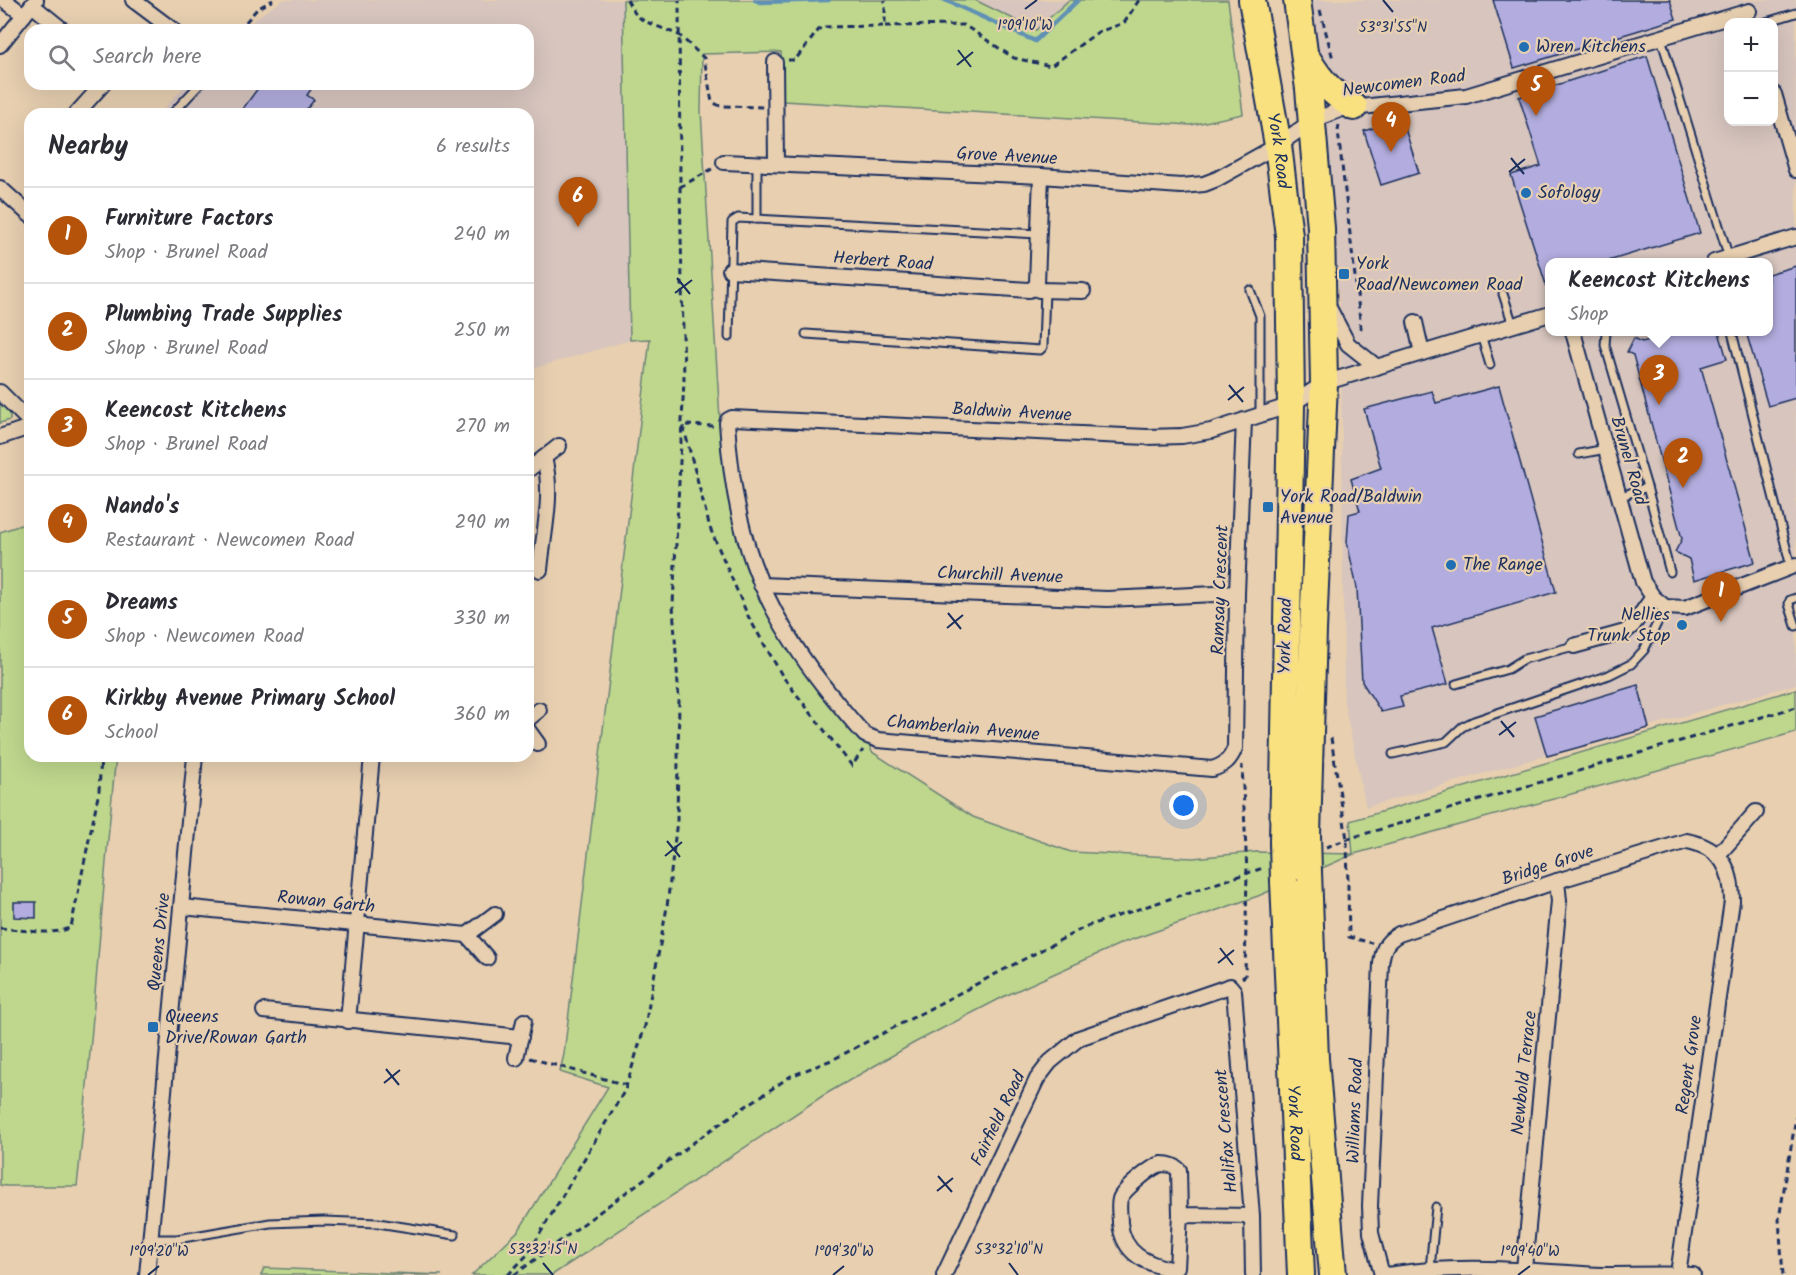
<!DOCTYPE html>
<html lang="en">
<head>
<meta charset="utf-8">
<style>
	:root { --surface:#fff; --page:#f7f7f7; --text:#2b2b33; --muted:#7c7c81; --line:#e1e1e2; --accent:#b45309 }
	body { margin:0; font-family:Kalam,sans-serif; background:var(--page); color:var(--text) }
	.controls { position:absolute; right:18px; top:18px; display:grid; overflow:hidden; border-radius:12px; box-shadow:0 6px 24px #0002 }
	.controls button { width:54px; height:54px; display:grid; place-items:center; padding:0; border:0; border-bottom:2px solid var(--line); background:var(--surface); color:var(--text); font:30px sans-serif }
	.you { position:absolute; left:1184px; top:806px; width:21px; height:21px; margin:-15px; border:4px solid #fff; border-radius:50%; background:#1a73e8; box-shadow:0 0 0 9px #1a73e833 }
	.badge { display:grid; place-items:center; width:39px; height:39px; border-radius:50%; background:var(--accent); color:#fff; font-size:20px; font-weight:700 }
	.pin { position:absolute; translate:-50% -50px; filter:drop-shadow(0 2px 3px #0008) }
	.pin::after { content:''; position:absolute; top:32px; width:21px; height:18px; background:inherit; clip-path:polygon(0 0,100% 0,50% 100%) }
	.popup { position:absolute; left:1545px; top:258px; width:228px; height:78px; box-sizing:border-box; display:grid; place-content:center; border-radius:12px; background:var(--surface); filter:drop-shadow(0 2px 4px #0005); font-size:20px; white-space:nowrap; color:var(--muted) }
	.popup b { font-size:22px; color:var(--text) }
	.popup::after { content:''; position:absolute; left:50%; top:100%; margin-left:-12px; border:12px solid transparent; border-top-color:var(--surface) }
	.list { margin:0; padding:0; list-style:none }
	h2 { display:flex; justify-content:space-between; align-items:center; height:78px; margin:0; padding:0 24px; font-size:26px }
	h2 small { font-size:20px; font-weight:400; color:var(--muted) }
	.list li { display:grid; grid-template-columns:39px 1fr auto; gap:18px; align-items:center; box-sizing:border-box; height:96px; padding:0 24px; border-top:2px solid var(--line) }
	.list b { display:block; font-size:22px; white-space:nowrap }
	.list p { margin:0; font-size:20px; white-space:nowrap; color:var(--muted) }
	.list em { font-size:20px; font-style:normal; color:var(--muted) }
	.icon { flex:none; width:33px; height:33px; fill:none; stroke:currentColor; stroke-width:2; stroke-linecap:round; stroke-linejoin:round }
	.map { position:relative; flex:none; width:1796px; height:1275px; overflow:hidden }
	.search { position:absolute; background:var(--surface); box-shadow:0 6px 24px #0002; left:24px; top:24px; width:510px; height:66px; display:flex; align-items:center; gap:15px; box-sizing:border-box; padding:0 21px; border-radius:18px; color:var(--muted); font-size:22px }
	.panel { position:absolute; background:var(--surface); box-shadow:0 6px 24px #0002; left:24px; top:108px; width:510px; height:654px; border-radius:18px }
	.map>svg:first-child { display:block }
	.built { fill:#d7c5be; fill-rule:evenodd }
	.green { fill:#bed78d; stroke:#6c8376; stroke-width:1.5 }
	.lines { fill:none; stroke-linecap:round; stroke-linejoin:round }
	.stream { stroke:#6091b5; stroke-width:4.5 }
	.building { fill:#b2adde; stroke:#1b2f5e; stroke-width:1.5 }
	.lane-casing { stroke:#1b2f5e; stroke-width:11 }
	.street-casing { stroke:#1b2f5e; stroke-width:18 }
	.highway-casing { stroke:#1b2f5e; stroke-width:30 }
	.path { stroke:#1b2f5e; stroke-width:3; stroke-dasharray:6 4.5; stroke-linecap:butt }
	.lane { stroke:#e7cfb0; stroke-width:7 }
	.street { stroke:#e7cfb0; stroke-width:14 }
	.highway { stroke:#fae180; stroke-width:26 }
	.highway-bridge-casing { stroke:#1b2f5e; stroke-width:30; stroke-linecap:butt }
	.highway-bridge { stroke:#fae180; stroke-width:26 }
	.ticks { fill:none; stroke:#1b2f5e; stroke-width:2 }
	.poi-dot { fill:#1f6fb2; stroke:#e7cfb0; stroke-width:2 }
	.labels { text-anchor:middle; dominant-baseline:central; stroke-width:4.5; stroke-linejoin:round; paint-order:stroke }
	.poi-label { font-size:18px; fill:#1b2f5e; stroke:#e7cfb0; text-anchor:start }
	.street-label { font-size:18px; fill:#1b2f5e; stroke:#e7cfb0 }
	.ticks-label { font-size:15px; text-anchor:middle; fill:#1b2f5e; stroke:#e7cfb0; stroke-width:4.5; stroke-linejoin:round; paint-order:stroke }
</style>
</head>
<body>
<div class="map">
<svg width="1796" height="1275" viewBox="0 0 1796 1275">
	<rect width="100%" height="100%" fill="#e7cfb0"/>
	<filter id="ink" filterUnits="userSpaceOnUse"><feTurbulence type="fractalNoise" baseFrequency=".0167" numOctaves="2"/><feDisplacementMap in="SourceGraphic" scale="12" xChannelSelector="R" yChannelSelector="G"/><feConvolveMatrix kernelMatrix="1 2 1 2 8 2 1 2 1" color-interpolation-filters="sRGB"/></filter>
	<g filter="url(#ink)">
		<g class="built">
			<path d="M283,0H623L630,340L528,370V114H159L186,84H528V30H246L256,18Z"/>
			<path d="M975,0H1068L1036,30Z"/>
			<path d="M1312,0H1796V684L1366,807L1344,702L1341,320ZM1728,22H1774V122H1728ZM1550,262H1768V332H1550Z"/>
		</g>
		<g class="green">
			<path d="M623,0H975L1036,30L1069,0H1228L1243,114L1191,125L783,101L781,52L702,54L701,111L720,419L761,585L778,620L865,735L872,752L973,817L1071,852L1193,858L1256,852L1353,854L1350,821L1796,689V732L1354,854L1258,896L1122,943L1005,996L914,1043L824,1095L552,1275H472L519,1230L608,1087L560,1072L564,1054L650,339L630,340Z"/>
			<path d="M0,401L10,412V420L0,423Z"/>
			<path d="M30,522V756H116C101,899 93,1043 77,1186H7L0,1185V532Z"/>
			<path d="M264,1268L442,1275H261Z"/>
		</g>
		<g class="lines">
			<g class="stream">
				<path d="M755,0L760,2L829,0"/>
				<path d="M945,0L1035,41L1078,0"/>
			</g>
		</g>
		<g class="building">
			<path d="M1493,0H1670L1676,19L1514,68Z"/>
			<path d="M1647,56L1700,233L1605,262H1550V287L1547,288L1511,175L1541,166L1519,97Z"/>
			<path d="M261,84H315L307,95L314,100L303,114H239Z"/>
			<path d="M1402,119L1419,173L1381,185L1364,131Z"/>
			<path d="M1796,266V398L1768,406L1746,332H1768V274Z"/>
			<path d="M1678,332H1719L1727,359L1701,367L1755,562L1694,580L1689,559L1675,552L1682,539L1633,355L1627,352L1634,338L1642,342Z"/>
			<path d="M1499,386L1556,592L1432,628L1448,684L1400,696L1403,707L1381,712L1362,682L1357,588L1347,542L1349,514L1360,511L1351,479L1381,468L1364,409L1432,391L1436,403Z"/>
			<path d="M1638,685L1649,728L1547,756L1535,716Z"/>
			<path d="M14,902H36V918L14,917Z"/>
		</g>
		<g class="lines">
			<defs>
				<g id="lane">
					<path d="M1766,22L1796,13"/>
					<path d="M1661,38L1729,258"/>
					<path d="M172,114L200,84"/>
					<path d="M757,163V219"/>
					<path d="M1250,290L1260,316V415"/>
					<path d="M1503,294L1513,325"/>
					<path d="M1606,332L1605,345L1647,487L1619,497"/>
					<path d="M1732,332L1791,567"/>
					<path d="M806,334L1040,350L1043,347L1045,290"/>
					<path d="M1481,335L1490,365"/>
					<path d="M729,337L732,222L738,218L1039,234"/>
					<path d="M1579,454L1606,449"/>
					<path d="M1647,487L1670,572"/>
					<path d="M1796,598L1790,600L1789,604L1796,626"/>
					<path d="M1456,684L1508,669L1524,659L1574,646"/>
					<path d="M1393,754L1446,742L1462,727L1474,721L1609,675L1631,664L1644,650L1665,607"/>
					<path d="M150,1239H177L270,1223L324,1221L378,1223L455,1235"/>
					<path d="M1430,1269L1436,1207"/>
				</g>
				<g id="street">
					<path d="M4,0L24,15"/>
					<path d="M133,0L173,30"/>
					<path d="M32,5L63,30"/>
					<path d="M0,45L36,0"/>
					<path d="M775,62L776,164"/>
					<path d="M1774,94L1796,170"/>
					<path d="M76,114L103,84"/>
					<path d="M724,162L1041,176L1181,186L1204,184L1217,179L1278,145L1312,121L1342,109L1466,96L1749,11"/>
					<path d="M0,188L30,215"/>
					<path d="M1714,262L1796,237"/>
					<path d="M730,270L1029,290L1034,288L1039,290L1083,291"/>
					<path d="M1034,288L1037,283L1041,176"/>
					<path d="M1328,306L1348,344L1377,367"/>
					<path d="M1415,322L1422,353"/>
					<path d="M1573,332L1643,582L1653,597L1665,607L1685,608L1796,565"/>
					<path d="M0,392L30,422"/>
					<path d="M1244,420L1237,593L1235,748C1230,760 1225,765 1212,769L878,740L865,735C851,720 839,705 826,689C758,603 734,532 727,423L728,420L732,418L1147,437L1182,436L1211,431L1291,405L1324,383L1550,314"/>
					<path d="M0,437L30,427"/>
					<path d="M528,470L559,446"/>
					<path d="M540,570C543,534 554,494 544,458"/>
					<path d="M761,585L1107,599L1237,593"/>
					<path d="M1574,646L1625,632L1633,625L1653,597"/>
					<path d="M528,719L539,710"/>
					<path d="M528,730L538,744"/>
					<path d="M1717,856L1756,812"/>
					<path d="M182,907L467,935"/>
					<path d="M487,958L467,935L495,914"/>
					<path d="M264,1011L521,1037"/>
					<path d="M348,1021L372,756"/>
					<path d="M516,1058L524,1021"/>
					<path d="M1180,1215L1179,1170C1175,1166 1168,1164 1162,1164C1153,1165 1123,1190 1120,1199C1118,1206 1120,1215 1120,1223C1123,1254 1146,1264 1174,1270L1177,1267L1180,1215L1252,1216"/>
					<path d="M1524,1269L1559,901L1557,881"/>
					<path d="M147,1275L195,756"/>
					<path d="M944,1275L1037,1079L1050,1062L1079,1038L1230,986L1234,991L1252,1216L1253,1275"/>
					<path d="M1382,1275L1371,1233L1370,1206L1381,964C1383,949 1385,942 1399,934L1557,881L1687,841C1722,848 1732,869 1732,901L1678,1274"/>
					<path d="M1387,1275C1460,1263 1529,1271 1602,1275C1632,1275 1662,1274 1693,1275"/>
				</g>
				<g id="highway">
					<path id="s1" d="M1252,0L1278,145L1289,236L1291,405L1283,842"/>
					<path d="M1297,0L1309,89L1321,228L1324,383L1313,630L1307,835"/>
					<path d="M1308,60C1320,81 1333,94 1354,107"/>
					<path d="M1308,872L1315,1059L1333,1275"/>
					<path id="s2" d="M1284,881L1301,1275"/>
				</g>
			</defs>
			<use href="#lane" class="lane-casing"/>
			<use href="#street" class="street-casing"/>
			<use href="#highway" class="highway-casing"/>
			<g class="path">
				<path d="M627,0L636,15L644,21L679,35L704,58L712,102L720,106L763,107"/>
				<path d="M1320,10L1333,59"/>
				<path d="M885,26L964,25L1014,58L1051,66L1098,32L1124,23L1139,0"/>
				<path d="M239,30L257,9L273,0"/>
				<path d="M788,60H795L821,27L885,26V0"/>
				<path d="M1339,125L1338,131L1361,328L1359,333"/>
				<path d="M680,187L712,169"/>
				<path d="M713,426L683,425L710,528L748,616L783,677L852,766L863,750"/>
				<path d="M1331,738L1347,839L1349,937L1372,943"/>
				<path d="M1326,847L1354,837L1796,707"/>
				<path d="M0,928C18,929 56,937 71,927L99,791L101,756"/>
				<path d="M1242,978L1245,976L1247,873L1242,765"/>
				<path d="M530,1058L626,1085"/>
				<path d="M508,1275L528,1254L625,1090L645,1026L667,907L677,820L679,701L673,605L684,380L680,187L679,0"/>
				<path d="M514,1275L712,1129L791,1076L834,1059L1087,926L1263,868"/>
				<path d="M1783,1275L1779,1219L1796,1117"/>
			</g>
			<use href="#lane" class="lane"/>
			<use href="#street" class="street"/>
			<use href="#highway" class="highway"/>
			<defs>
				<g id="highway-bridge">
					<path d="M1307,835L1308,872"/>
					<path d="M1283,842L1284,881"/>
				</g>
			</defs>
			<use href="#highway-bridge" class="highway-bridge-casing"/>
			<use href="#highway-bridge" class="highway-bridge"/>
		</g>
	</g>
	<path class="ticks" d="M1383,0L1393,12M1025,9L1037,0M958,50L971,67M957,65L973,52M1511,158L1524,174M1509,172L1525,159M677,278L690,294M675,293L692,280M1229,385L1243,402M1228,400L1244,387M948,613L961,629M947,628L963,615M1501,721L1514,737M1499,735L1516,722M667,841L680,857M665,856L682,842M1220,948L1233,965M1218,963L1234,950M386,1069L399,1085M384,1083L400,1070M938,1176L952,1192M937,1191L953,1178M543,1263L553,1275M1009,1263L1018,1275M148,1275L159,1266M833,1275L844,1266M1518,1275L1530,1266"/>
	<g class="poi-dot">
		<circle cx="1524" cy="47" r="6"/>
		<circle cx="1526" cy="193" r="6"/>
		<rect x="1338" y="268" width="12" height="12" rx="3"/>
		<rect x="1262" y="501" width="12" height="12" rx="3"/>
		<circle cx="1451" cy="565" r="6"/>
		<circle cx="1682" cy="625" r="6"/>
		<rect x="147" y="1021" width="12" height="12" rx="3"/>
	</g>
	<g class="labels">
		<g class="poi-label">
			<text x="1536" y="47">Wren Kitchens</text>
			<text x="1538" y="193">Sofology</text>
			<text x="1356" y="264">York<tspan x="1356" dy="21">Road/Newcomen Road</tspan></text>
			<text x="1280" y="497">York Road/Baldwin<tspan x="1280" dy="21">Avenue</tspan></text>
			<text x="1463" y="565">The Range</text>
			<text x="1670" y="615" text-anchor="end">Nellies<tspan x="1670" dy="21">Trunk Stop</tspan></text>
			<text x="165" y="1017">Queens<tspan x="165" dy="21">Drive/Rowan Garth</tspan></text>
		</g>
		<g class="street-label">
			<text transform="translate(1404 84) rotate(-7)">Newcomen Road</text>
			<text stroke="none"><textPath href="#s1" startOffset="153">York Road</textPath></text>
			<text transform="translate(1007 157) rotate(3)">Grove Avenue</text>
			<text transform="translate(883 262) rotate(4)">Herbert Road</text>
			<text transform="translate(1012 413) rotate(3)">Baldwin Avenue</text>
			<text transform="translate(1628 461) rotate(74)">Brunel Road</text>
			<text transform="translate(1000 576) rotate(2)">Churchill Avenue</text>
			<text transform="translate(1221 590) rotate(-88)">Ramsay Crescent</text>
			<text transform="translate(1286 636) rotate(-89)">York Road</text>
			<text transform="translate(963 729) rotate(5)">Chamberlain Avenue</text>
			<text transform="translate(1548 866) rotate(-18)">Bridge Grove</text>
			<text transform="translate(326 903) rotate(6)">Rowan Garth</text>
			<text transform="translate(160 942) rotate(-84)">Queens Drive</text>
			<text transform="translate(1690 1065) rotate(-82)">Regent Grove</text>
			<text transform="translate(1525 1073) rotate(-84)">Newbold Terrace</text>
			<text transform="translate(1356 1111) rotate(-88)">Williams Road</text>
			<text transform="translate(999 1119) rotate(-64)">Fairfield Road</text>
			<text stroke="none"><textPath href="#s2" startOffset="242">York Road</textPath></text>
			<text transform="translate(1227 1131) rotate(-95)">Halifax Crescent</text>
		</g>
	</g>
	<g class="ticks-label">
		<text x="1025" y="30">1°09'10"W</text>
		<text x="1393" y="32">53°31'55"N</text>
		<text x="543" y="1254">53°32'15"N</text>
		<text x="1009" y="1254">53°32'10"N</text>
		<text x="159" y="1256">1°09'20"W</text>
		<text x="844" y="1256">1°09'30"W</text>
		<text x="1530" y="1256">1°09'40"W</text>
	</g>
</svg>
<div class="controls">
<button>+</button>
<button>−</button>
</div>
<div class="you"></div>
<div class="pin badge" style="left:1721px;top:622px">1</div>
<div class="pin badge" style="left:1683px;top:488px">2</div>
<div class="pin badge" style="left:1659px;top:405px">3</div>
<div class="popup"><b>Keencost Kitchens</b>Shop</div>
<div class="pin badge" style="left:1391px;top:152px">4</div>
<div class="pin badge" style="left:1536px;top:116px">5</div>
<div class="pin badge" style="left:578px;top:227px">6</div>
<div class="search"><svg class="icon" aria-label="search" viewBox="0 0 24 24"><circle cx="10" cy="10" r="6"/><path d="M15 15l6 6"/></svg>Search here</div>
<section class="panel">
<h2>Nearby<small>6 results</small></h2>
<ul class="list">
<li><span class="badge">1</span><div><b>Furniture Factors</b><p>Shop · Brunel Road</p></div><em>240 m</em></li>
<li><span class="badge">2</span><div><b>Plumbing Trade Supplies</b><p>Shop · Brunel Road</p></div><em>250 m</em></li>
<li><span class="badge">3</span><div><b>Keencost Kitchens</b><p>Shop · Brunel Road</p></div><em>270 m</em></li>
<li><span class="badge">4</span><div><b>Nando's</b><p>Restaurant · Newcomen Road</p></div><em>290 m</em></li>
<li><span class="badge">5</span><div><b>Dreams</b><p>Shop · Newcomen Road</p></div><em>330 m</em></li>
<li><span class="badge">6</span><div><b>Kirkby Avenue Primary School</b><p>School</p></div><em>360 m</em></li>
</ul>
</section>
</div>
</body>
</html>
